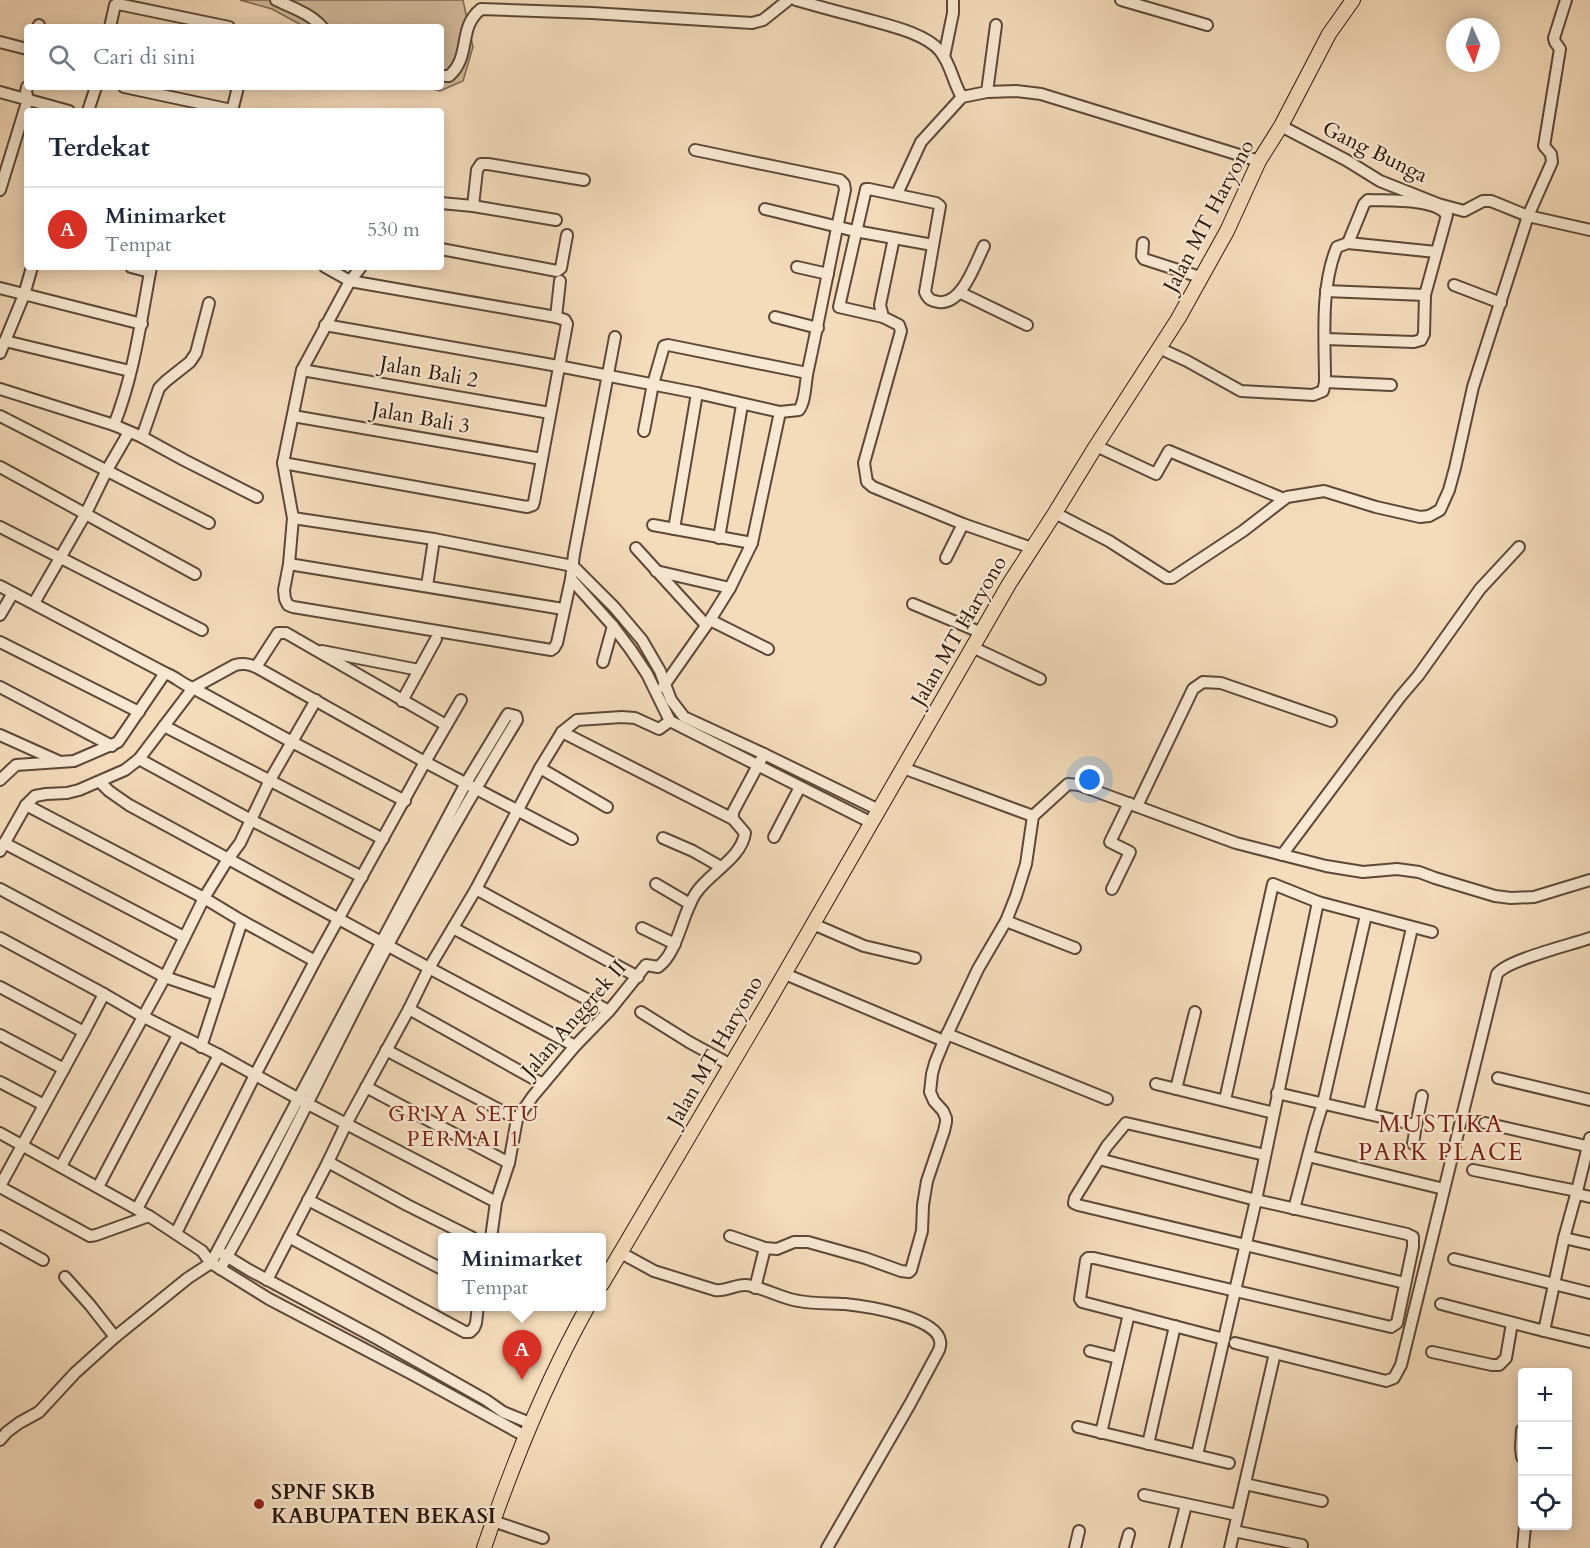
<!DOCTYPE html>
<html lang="id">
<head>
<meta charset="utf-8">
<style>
	:root { --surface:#fff; --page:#f2f2f3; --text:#1f2937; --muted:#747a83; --line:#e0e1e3; --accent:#d93025 }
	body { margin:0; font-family:Cardo,serif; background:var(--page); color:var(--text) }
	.controls { position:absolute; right:18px; bottom:18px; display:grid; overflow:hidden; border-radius:6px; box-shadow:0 3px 15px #0003 }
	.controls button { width:54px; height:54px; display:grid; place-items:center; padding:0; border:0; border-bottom:2px solid var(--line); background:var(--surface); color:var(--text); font:30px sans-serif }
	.compass { position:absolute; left:1446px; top:18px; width:54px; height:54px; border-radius:50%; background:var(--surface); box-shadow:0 3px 15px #0003; rotate:177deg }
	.you { position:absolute; left:1090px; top:780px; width:21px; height:21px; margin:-15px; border:4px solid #fff; border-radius:50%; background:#1a73e8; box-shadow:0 0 0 9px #1a73e833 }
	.badge { display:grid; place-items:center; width:39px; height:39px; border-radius:50%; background:var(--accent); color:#fff; font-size:20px; font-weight:700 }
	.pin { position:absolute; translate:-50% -50px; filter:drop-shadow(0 2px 3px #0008) }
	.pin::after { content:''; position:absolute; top:32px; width:21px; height:18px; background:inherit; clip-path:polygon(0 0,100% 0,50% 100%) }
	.popup { position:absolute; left:438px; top:1233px; width:168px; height:78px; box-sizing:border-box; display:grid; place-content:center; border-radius:6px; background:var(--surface); filter:drop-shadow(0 2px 4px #0005); font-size:20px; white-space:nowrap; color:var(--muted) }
	.popup b { font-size:22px; color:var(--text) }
	.popup::after { content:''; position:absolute; left:50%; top:100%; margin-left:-12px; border:12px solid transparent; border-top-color:var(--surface) }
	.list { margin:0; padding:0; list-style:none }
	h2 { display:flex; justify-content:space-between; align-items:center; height:78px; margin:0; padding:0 24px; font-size:26px }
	h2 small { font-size:20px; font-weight:400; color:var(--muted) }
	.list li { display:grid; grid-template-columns:39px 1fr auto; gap:18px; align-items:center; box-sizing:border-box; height:84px; padding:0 24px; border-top:2px solid var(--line) }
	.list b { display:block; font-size:22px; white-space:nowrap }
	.list p { margin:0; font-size:20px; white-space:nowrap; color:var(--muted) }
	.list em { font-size:20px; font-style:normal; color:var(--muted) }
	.icon { flex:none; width:33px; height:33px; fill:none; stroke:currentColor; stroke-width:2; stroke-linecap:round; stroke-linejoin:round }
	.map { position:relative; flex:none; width:1590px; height:1548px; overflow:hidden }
	.search { position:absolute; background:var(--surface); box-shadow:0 3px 15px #0003; left:24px; top:24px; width:420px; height:66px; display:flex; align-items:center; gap:15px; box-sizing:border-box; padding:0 21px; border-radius:6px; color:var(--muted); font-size:22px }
	.panel { position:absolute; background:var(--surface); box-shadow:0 3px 15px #0003; left:24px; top:108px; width:420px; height:162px; border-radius:6px }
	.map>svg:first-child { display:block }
	.green { fill:#d2ba9c; stroke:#7e6854; stroke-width:1.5 }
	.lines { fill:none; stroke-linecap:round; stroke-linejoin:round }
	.minor-casing { stroke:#5d4837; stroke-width:14 }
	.major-casing { stroke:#2b170b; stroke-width:16 }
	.minor { stroke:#f8e8d2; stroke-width:10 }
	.major { stroke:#f4dbba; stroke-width:14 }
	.poi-dot { fill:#8f2418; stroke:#f8e8d2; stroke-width:2 }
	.labels { text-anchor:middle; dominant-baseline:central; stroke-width:4.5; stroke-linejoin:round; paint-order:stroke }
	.street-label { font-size:21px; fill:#2b170b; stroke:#f8e8d2 }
	.poi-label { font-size:21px; font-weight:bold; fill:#2b170b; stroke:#f8e8d2; text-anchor:start }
	.neighbourhood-label { font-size:22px; letter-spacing:1.5px; fill:#7a1f14; stroke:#f8e8d2 }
	.quarter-label { font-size:24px; letter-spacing:1.5px; fill:#7a1f14; stroke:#f8e8d2 }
</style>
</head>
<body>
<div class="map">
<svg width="1590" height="1548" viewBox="0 0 1590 1548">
	<rect width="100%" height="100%" fill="#f4dbba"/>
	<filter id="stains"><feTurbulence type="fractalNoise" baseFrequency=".00333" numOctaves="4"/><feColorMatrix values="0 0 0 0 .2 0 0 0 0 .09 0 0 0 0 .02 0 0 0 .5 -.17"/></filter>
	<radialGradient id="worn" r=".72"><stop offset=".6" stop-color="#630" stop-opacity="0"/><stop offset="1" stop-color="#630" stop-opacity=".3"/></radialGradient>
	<path class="green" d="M240,0H463L473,47L463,81L440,91L426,87H441V27H305L272,9Z"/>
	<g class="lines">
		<defs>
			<g id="minor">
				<path d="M276,0C291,7 311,14 322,27"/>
				<path d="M796,0C817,6 838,12 859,17C882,24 925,32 940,51C951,64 953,83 962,97"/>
				<path d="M1121,0L1207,25"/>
				<path d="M38,27L39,25"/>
				<path d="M110,27L115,5L118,4L229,27"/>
				<path d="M0,42L27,49"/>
				<path d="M944,57L953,13V0"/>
				<path d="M441,76H449C472,56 457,28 481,9L592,13L752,23L763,20L788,0"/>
				<path d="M124,87L227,109H232L233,107L238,87"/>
				<path d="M0,92L69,111"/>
				<path d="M987,92L996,25"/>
				<path d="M88,111L96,87"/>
				<path d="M1281,126L1346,160L1380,181L1438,204L1464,211L1483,201H1491L1528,216L1590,230"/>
				<path d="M0,190L28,99L26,92L27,87"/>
				<path d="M897,194L921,142L962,97L987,92L1016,91L1041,94L1259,161"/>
				<path d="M441,203L473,206L556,220"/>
				<path d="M473,206L477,170L481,164H488L584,180"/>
				<path d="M765,209L855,231L933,245"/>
				<path d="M894,238L880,305L883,317L899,325L901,331L864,463L867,482L873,487L963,524L1032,548"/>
				<path d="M1143,243L1142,256L1144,259L1200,277"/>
				<path d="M441,249L557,271L561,268L567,235"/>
				<path d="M131,267L150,272"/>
				<path d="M361,267L350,281L302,370L283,463L293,518L289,564L284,590L285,599L288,605L293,607L551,650L554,648L557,643L571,579L574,554L615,337"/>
				<path d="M797,267L828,274"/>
				<path d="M1454,285L1501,303"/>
				<path d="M0,288L142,324"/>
				<path d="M1326,291L1425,295"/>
				<path d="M961,293L1027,325"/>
				<path d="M556,317L560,281"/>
				<path d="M775,317L818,328"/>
				<path d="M883,317L839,307L866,189H869L936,203L940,206L925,292C928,299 931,301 939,302C962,305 975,264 984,246"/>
				<path d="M325,325L558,366L697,393L780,412L799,410C806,400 805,382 808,370C821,310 832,250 845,190L844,184L840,180L695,150"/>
				<path d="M1325,339L1414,342L1421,340L1424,334L1425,295L1447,215C1435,198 1388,201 1368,200L1364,204L1348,243"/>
				<path d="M5,341L130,371"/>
				<path d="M1159,348L1187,361L1241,391L1313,395L1323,391L1325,382C1325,339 1320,287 1337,247L1348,243L1436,252"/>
				<path d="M0,353L24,295L32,267"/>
				<path d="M302,370L550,413"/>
				<path d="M1325,382L1391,385"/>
				<path d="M0,389L114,425L142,437L184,460L257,497"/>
				<path d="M0,416L209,523"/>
				<path d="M293,416L542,459"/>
				<path d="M114,425C134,375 141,320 151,267"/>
				<path d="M644,431L653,384L664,346L668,345L807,373"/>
				<path d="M142,437L159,388L166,381L190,362L196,353L209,303"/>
				<path d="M1096,446L1156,474L1169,451L1284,499"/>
				<path d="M283,463L527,507L533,505L534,502L567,324L565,320L556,317L350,281L325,267"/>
				<path d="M0,467L195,574"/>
				<path d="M1055,513L1109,541L1167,578H1172L1243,531L1287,497L1324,491L1376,507L1420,517L1429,516L1440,510L1449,490L1455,468L1473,387L1528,216L1552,162L1551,154L1544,146L1560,49L1555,42L1554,38L1566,0"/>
				<path d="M293,518L434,539L573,566L614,607L642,640L660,671L671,700L684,717L764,754L879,810"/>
				<path d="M653,525L752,543"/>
				<path d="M0,527L202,630"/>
				<path d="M674,529L697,393"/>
				<path d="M719,538L742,405"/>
				<path d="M636,548L706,625"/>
				<path d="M946,558L963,524"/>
				<path d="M289,564L563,609"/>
				<path d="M656,571L730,588"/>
				<path d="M571,579L613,626L631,650L647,674L670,721L872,823"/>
				<path d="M0,586L165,673C175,676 183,685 193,688L292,742L405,801"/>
				<path d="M427,586L434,539"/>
				<path d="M34,603L86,513L107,470L129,432"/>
				<path d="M913,604L982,633"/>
				<path d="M0,615L13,593"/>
				<path d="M710,620L768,649"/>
				<path d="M0,642L139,712"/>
				<path d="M972,647L1040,679"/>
				<path d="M322,651L419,670"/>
				<path d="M603,662L613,626"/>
				<path d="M256,667L278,633H286L446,725"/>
				<path d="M0,687L112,746"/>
				<path d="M663,687L710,620L730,588L752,543L780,412"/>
				<path d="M402,701L436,639"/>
				<path d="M164,726L383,839"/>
				<path d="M562,732L733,819"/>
				<path d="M0,735L58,761"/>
				<path d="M139,759L251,820L362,877"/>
				<path d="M540,768L607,807"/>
				<path d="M903,768L1033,816"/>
				<path d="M0,780L16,765L74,761L118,742L165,673"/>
				<path d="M100,782L109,791L129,805L429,968L575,1046"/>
				<path d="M26,805L204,898L242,921L315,961"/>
				<path d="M1137,806L1193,689L1203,682L1221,683L1331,721"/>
				<path d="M774,837L800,787"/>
				<path d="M663,838L693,851L721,867"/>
				<path d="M4,843L184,937"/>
				<path d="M0,851L26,805L35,796L46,794L67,793L79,790L125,770L139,759L193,688L235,665C243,663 248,664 256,667L425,762L572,839"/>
				<path d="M1282,855L1400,697L1418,676L1480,589L1519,547"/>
				<path d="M656,884L690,904"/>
				<path d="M0,889L165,977L218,995"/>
				<path d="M476,889L638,977"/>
				<path d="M1112,889L1130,852L1110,842L1129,803"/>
				<path d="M1006,921L1075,948"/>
				<path d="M813,924L864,946L915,958"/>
				<path d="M453,928L609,1011"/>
				<path d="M642,928L675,944"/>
				<path d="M0,938L104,994L142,1016L219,1055L308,1104L496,1202"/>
				<path d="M785,974L944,1041"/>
				<path d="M0,987L84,1032"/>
				<path d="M409,1009L543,1084"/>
				<path d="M641,1012L689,1042L731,1065"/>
				<path d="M947,1034L1107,1099"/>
				<path d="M0,1035L64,1069"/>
				<path d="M201,1047L242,921"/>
				<path d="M386,1050L517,1119"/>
				<path d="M1498,1078L1590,1100"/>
				<path d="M0,1082L44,1105"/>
				<path d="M1156,1084L1274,1113"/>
				<path d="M366,1087L509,1163"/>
				<path d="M1176,1089L1195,1012"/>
				<path d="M1277,1093L1416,1125L1413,1144"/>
				<path d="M1225,1100L1273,884L1318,902L1432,932"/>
				<path d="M1369,1114L1412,928"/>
				<path d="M1485,1123L1590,1147"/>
				<path d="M1416,1125L1422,1096"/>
				<path d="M0,1133L149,1216L202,1251L211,1263L269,1299L412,1374L525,1436"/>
				<path d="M1265,1155L1126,1123L1107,1146L1075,1198L1074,1203L1078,1205L1405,1283"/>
				<path d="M1308,1156L1444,1189"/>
				<path d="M1099,1159L1256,1200L1407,1234L1413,1237V1247L1397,1323L1391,1327L1094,1258H1088L1086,1260L1080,1299L1082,1302L1224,1339"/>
				<path d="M328,1162L407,1205L473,1238"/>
				<path d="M61,1166L165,977L204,898L228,859L240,843L270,780L316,700"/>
				<path d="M1473,1170L1577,1191L1590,1138"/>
				<path d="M0,1186L84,1032L104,994"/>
				<path d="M0,1187L90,1236L96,1235L149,1216"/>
				<path d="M98,1187L178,1035"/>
				<path d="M1577,1194L1590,1197"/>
				<path d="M308,1200L442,1269"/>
				<path d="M137,1209L219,1055"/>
				<path d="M1294,1209L1315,1129L1323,1103L1366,915"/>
				<path d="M176,1233L255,1075L315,961L425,762L461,700"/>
				<path d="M0,1236L43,1260"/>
				<path d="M730,1236L765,1248L777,1249L794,1242H808L865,1258L901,1271L909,1272L911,1270L922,1231L923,1205L927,1181L944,1131L946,1122V1118L943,1111L934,1101L930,1092L932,1074L935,1063L944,1041L978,969L1006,921L1016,896L1026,864L1033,816L1068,784L1079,785L1236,843L1326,866L1363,872L1397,869L1419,872L1435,878L1495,896L1511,898L1534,897L1590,880"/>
				<path d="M289,1237L465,1332H470L474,1328L476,1323L478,1306"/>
				<path d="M491,1238L496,1202L509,1163L517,1119L533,1096L575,1046L609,1011L646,965L658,967C678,953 682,913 696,893C710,872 741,859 745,833L733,819V812L764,754"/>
				<path d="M1564,1238L1590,1244"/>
				<path d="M621,1253L654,1271L715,1290C726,1292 736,1284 746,1285C763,1287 782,1299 799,1301C814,1304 830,1303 845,1304C865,1306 937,1317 940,1341C941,1344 940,1347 939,1350L910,1404L827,1548"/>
				<path d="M223,1254L249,1270L376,1338L486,1400L503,1412L530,1423"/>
				<path d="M1454,1259L1590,1293"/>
				<path d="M65,1277L90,1305L115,1337"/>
				<path d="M267,1280L328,1162L346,1124L409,1009L429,968L476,889L540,768L562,732L577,720L622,717L635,718L659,729L670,721"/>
				<path d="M755,1288L765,1248"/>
				<path d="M1441,1304L1544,1331L1564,1238L1577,1191"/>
				<path d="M1544,1331L1590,1342"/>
				<path d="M1235,1343L1386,1381L1394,1378L1401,1365L1497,974C1507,960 1570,945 1590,938"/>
				<path d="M1090,1351L1118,1358"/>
				<path d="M1432,1352L1492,1365H1499L1506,1358L1512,1323"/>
				<path d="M1078,1427L1229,1463"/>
				<path d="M1522,1430L1521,1448L1522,1457"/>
				<path d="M1101,1433L1129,1314"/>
				<path d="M0,1440L7,1432L19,1423L39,1412L75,1373L115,1337L188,1278L211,1263L466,783L506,717L508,714L516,716L517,720C472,794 429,869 388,945C331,1052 281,1163 220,1269"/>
				<path d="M1148,1444L1175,1326"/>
				<path d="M1197,1455L1256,1200L1318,902"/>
				<path d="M1245,1484L1322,1501"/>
				<path d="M1144,1495L1237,1515"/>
				<path d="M493,1521L543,1538"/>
				<path d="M1234,1531L1302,1545"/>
				<path d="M1075,1548L1079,1531"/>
				<path d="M1125,1548L1129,1534"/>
				<path d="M1175,1548L1186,1505"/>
				<path d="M1230,1548L1275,1353"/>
				<path d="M1523,1548L1525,1526"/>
			</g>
			<g id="major">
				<path d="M602,1284L767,1004L1009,584L1055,513L1096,446L1178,319L1227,231L1259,161L1281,126L1329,34L1353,0"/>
				<path d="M484,1548C512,1465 545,1383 588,1306"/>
			</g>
		</defs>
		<use href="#minor" class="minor-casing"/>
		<use href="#major" class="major-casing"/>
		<use href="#minor" class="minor"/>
		<use href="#major" class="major"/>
	</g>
	<circle class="poi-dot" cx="259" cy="1504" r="6"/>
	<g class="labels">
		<g class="street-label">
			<text transform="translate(1375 152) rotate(26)">Gang Bunga</text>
			<text transform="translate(1209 216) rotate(-62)">Jalan MT Haryono</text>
			<text transform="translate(429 372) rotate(10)">Jalan Bali 2</text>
			<text transform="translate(421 418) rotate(10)">Jalan Bali 3</text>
			<text transform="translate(959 631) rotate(-60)">Jalan MT Haryono</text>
			<text transform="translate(574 1019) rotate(-49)">Jalan Anggrek II</text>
			<text transform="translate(715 1051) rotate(-60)">Jalan MT Haryono</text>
		</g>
		<g class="poi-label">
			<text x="271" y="1492">SPNF SKB<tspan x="271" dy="24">KABUPATEN BEKASI</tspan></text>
		</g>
		<g class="neighbourhood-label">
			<text x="464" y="1114">GRIYA SETU<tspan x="464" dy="25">PERMAI 1</tspan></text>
		</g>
		<g class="quarter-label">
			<text x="1441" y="1124">MUSTIKA<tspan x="1441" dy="28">PARK PLACE</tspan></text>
		</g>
	</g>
	<rect width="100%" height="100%" filter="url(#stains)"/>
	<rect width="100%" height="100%" fill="url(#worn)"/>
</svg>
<div class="controls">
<button>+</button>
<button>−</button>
<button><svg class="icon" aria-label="locate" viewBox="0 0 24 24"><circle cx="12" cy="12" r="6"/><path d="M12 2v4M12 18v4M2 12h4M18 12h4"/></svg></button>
</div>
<svg class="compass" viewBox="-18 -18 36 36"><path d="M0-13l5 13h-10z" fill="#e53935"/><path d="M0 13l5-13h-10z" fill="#747a83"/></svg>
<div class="you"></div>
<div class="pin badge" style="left:522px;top:1380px">A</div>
<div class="popup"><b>Minimarket</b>Tempat</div>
<div class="search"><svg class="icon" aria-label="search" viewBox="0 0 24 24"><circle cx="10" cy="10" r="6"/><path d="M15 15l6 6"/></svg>Cari di sini</div>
<section class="panel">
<h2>Terdekat<small></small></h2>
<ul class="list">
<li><span class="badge">A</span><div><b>Minimarket</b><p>Tempat</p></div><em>530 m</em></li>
</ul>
</section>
</div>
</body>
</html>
